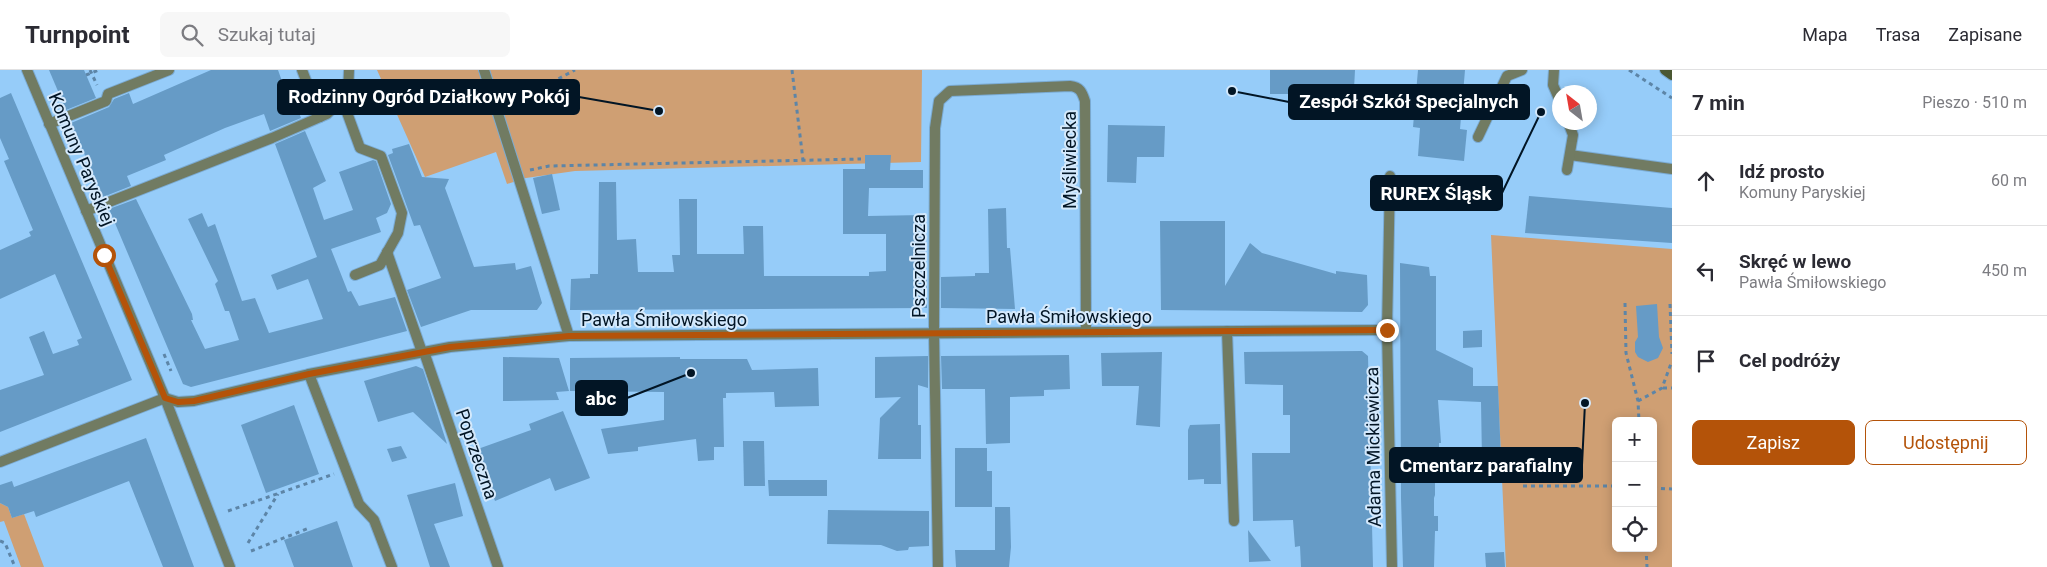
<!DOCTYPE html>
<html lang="pl">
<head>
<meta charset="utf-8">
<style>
	:root { --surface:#fff; --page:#f7f7f7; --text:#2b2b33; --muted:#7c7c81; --line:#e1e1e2; --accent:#b45309 }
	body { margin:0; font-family:Roboto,sans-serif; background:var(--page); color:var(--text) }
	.controls { position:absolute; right:15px; bottom:15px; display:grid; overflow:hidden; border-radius:8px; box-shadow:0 2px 12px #0003 }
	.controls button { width:45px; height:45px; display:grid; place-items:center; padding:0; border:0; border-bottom:1px solid var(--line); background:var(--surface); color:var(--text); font:25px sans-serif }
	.compass { position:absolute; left:1552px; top:15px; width:45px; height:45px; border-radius:50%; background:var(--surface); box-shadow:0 2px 12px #0003; rotate:329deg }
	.stop { position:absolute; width:15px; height:15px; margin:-11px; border:4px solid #b45309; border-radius:50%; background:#fff }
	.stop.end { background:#b45309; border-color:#fff; box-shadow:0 1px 5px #0008 }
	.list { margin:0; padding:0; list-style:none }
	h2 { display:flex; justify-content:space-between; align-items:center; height:65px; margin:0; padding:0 20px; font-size:21px }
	h2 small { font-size:16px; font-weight:400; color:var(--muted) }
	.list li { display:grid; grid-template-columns:32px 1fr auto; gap:15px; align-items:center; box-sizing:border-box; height:90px; padding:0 20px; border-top:1px solid var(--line) }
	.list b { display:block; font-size:19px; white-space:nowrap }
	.list p { margin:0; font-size:16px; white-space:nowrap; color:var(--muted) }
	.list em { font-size:16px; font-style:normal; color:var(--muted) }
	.actions { display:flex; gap:10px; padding:15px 20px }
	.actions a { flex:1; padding:11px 0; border:1px solid var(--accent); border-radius:8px; text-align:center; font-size:18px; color:var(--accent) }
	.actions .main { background:var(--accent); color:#fff }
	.icon { flex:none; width:28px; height:28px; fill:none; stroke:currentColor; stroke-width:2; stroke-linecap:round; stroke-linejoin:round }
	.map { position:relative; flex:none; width:1672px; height:497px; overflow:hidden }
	header { display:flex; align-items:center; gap:30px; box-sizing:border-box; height:70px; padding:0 25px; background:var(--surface); border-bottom:1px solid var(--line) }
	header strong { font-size:24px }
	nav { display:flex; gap:28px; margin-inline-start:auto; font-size:18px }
	.search { width:350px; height:45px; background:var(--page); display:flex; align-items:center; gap:12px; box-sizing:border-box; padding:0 18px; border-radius:8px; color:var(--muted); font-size:19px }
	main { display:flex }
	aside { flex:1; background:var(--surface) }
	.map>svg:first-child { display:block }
	.green { fill:#cf9f73; fill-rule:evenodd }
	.building { fill:#669bc6 }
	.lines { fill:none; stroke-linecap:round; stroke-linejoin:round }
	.lane-casing { stroke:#7babd3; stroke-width:12 }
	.street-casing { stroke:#7babd3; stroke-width:12 }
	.secondary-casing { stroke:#7babd3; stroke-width:12 }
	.path { stroke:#5d85a7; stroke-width:3; stroke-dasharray:4 4; stroke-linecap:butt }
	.lane { stroke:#717b62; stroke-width:10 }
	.street { stroke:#717b62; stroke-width:10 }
	.secondary { stroke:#4a5732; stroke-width:10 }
	.route { stroke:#b45309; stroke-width:6 }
	.labels { text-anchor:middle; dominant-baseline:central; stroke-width:4; stroke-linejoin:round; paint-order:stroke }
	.street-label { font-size:18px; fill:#021525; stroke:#d4e9fc }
	.leader { fill:none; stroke:#021525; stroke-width:2 }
	.callout-dot { fill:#021525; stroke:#d4e9fc; stroke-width:2 }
	.callout { fill:#021525; stroke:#021525; stroke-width:2 }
	.callout-label { font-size:19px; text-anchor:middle; font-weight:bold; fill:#fff }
</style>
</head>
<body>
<header>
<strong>Turnpoint</strong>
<div class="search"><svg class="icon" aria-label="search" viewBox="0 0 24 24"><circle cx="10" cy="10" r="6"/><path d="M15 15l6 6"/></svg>Szukaj tutaj</div>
<nav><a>Mapa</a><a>Trasa</a><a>Zapisane</a></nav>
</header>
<main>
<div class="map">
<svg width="1672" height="497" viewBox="0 0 1672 497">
	<rect width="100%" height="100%" fill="#96ccf9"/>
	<g class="green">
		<path d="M377,0H922L921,92L575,101L526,108L507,114L496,82L425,107Z"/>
		<path d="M1491,165L1672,179V497H1506ZM1616,351H1653V478H1616Z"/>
		<path d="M0,433L8,437L12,448L24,444L44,497H21L4,451L0,452Z"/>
	</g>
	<g class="building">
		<path d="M49,0H84L96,28L66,40Z"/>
		<path d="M211,0H278L288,28L293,26L301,48L270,61L264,44L225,58L164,85L166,90L127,106L131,116L103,127L71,53L109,37L114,29L129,23L133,34Z"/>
		<path d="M1270,0H1355L1354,19L1302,18V24H1270Z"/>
		<path d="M1418,0H1465L1460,59L1467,60L1464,91L1418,86L1420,58L1413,57Z"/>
		<path d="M11,23L132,310L0,362V320L44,305L29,267L44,261L53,284L79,275L77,270L82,268L55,204L0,229V180L31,166L29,162L33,160L4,91L9,89L0,68V28Z"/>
		<path d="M1108,55L1165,56L1164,87H1137L1136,113L1107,112Z"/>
		<path d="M305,61L326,111L313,118L324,150L353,140L339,102L373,90L376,91L391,134L387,143L376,148L381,162L331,179L348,222L351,221L359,236L395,227L407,261L191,317L183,314L109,139L136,129L192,244L193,250H191L205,279L239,270L229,241H225L215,214L218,211L188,149L202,143L208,157L215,154L242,231L255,228L269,263L323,249L308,209L277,220L271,205L317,187L275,74Z"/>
		<path d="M409,74L422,107L449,109L445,118L474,197L515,193L516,200L531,196L542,233L537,240H471L421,257L407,220L441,208L420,155L414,156L388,85L393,83L392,79Z"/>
		<path d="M865,85H891L890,100H923V118H869L868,146L924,145L925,207H927V238L570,240L571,209L590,208V204H598L599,112H616L617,170L636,169L638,202H674L672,185H680L679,129H697V184H744L743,156H763L764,206H869V202L886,201V164H843V99H865Z"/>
		<path d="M552,104L560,140L542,144L533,108Z"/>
		<path d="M1529,126L1672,138V173L1525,163Z"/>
		<path d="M1006,138L1007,178H1010L1015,239L941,238V207L975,206V203H989L988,139Z"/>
		<path d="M1160,151H1225V216L1250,173L1262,183L1336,204V201L1367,205L1368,235L1362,242L1161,240Z"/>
		<path d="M1400,193L1429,197L1430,206H1436V280L1473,298V316H1498L1501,390H1482L1481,332L1438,330L1441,373H1439V407H1435V425L1434,428V446H1438V461H1435L1434,497H1403L1401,428Z"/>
		<path d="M1657,234L1659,267L1663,278L1658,288L1648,292L1638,287L1635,282V272L1638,267L1636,236Z"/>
		<path d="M1482,260V277L1463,278V261Z"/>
		<path d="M1362,281L1368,286L1373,497H1301L1300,476L1295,477L1293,450L1253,451L1252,383H1290V345H1283V315L1245,314L1244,282Z"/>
		<path d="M1162,282L1160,357L1136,355L1139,316H1102L1101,283Z"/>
		<path d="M1069,285L1070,319L1044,320V326L1010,327V373L986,374L985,319H942L941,286Z"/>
		<path d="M928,286V318L918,315V355H921V389H878L880,348L901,327L875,328V287Z"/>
		<path d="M503,287L559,288L569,321L556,322L559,330L503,331Z"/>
		<path d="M680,287V289H747L752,300L818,298L819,336L775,337L774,322L726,323V328H723L724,377H714V390L698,391L696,369L638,377V381L608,384L601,359L664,350V322L570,321V288Z"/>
		<path d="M416,296L423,299L447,374L413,342L378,352L377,349L364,311Z"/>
		<path d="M294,335L319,404L266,423L241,355Z"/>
		<path d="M563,341L590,408L555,421L550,408L495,431L475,380L531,360L529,354Z"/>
		<path d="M1220,354L1221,414H1204V409L1188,410V360L1190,355Z"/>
		<path d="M146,368L194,497H163L129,411L36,447L34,441L12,448L8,437L0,433V415L12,411L14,417Z"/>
		<path d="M743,371H764L765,416H744Z"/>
		<path d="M401,376L407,388L392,392L387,379Z"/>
		<path d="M955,378H987V401H992V437H955Z"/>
		<path d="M768,410H827V426H769Z"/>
		<path d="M455,413L463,446L434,454L450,497H430L407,425Z"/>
		<path d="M995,437H1010L1011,477L1009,497H956L955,480H995Z"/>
		<path d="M828,440L929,441V476L909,477L908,480L897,481L881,475L827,474Z"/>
		<path d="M337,451L353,497H294L284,470Z"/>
		<path d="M1248,460L1271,491L1249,492Z"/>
		<path d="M1504,482L1505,497H1486L1485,483Z"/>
	</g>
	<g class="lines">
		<defs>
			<g id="lane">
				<path d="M302,0L320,47"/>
				<path d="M484,0L569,266"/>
				<path d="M1554,0L1553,15L1560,31"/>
				<path d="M342,29L360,78L381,86L402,143L398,163L380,195L355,205"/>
				<path d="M49,54L106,31L108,24L169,0"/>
				<path d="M1478,67L1507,6L1522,0"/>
				<path d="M1570,85L1672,99"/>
				<path d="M1567,100L1573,65L1568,52"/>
				<path d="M86,141L272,68L327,44L348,24L349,0"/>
				<path d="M387,182L422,282"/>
			</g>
			<g id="street">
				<path d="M27,0L165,328L230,497"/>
				<path d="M1390,106L1387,260L1392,497"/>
				<path d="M1227,261L1234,451"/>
				<path d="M424,282L498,497"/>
				<path d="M309,304L359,434L374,450L392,497"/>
				<path d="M0,392L165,328L178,332L194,331L309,304L450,277L569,266L1387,260"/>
				<path d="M938,497L934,263L935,58L939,31L950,21L1070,16C1080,17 1082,22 1085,31L1086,262"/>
			</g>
			<path id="secondary" d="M1665,0L1672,5"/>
		</defs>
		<use href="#lane" class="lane-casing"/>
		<use href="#street" class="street-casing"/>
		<use href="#secondary" class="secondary-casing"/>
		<g class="path">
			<path d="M90,0L97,15"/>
			<path d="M792,0L803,90"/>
			<path d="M1629,0L1672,28"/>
			<path d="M86,5L99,0"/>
			<path d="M509,35L575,0"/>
			<path d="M530,100L549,96L861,89"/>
			<path d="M1625,233L1626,283L1638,331L1639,351"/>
			<path d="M1670,234L1672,284"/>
			<path d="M164,284L171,301"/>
			<path d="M1663,318H1672"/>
			<path d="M1638,331L1662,318L1672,291"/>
			<path d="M1523,416H1616"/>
			<path d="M1653,418L1672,419"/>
			<path d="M228,441L334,404"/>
			<path d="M0,471L5,473L15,497"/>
			<path d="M248,473L278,424"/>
			<path d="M1646,478L1647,497"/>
			<path d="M251,481L309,458"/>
		</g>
		<use href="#lane" class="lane"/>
		<use href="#street" class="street"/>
		<use href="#secondary" class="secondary"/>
	</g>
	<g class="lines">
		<path class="route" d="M104,185L165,328L178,332L194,331L309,304L450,277L569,266L1387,260"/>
	</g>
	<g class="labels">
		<g class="street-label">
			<text transform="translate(82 89) rotate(67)">Komuny Paryskiej</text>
			<text transform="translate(1069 90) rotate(-90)">Myśliwiecka</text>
			<text transform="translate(918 196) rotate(-90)">Pszczelnicza</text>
			<text x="1069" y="246">Pawła Śmiłowskiego</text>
			<text x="664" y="249">Pawła Śmiłowskiego</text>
			<text transform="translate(1373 377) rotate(-91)">Adama Mickiewicza</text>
			<text transform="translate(477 384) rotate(71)">Poprzeczna</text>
		</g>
	</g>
	<path class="leader" d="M659 41L579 27M1232 21L1289 32M1541 42L1502 123M691 303L627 328M1585 333L1582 395"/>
	<g class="callout-dot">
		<circle cx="659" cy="41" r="5"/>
		<circle cx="1232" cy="21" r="5"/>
		<circle cx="1541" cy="42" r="5"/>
		<circle cx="691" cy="303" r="5"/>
		<circle cx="1585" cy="333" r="5"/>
	</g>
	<g class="callout">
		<rect x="278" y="10" width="301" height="34" rx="5"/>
		<rect x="1289" y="15" width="240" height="34" rx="5"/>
		<rect x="1371" y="106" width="131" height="34" rx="5"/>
		<rect x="576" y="311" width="51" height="34" rx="5"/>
		<rect x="1390" y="378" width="192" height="34" rx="5"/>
	</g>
	<g class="callout-label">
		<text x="429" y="33">Rodzinny Ogród Działkowy Pokój</text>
		<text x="1409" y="38">Zespół Szkół Specjalnych</text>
		<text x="1436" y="130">RUREX Śląsk</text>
		<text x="601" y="335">abc</text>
		<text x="1486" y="402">Cmentarz parafialny</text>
	</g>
</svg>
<div class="controls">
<button>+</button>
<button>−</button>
<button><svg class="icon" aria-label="locate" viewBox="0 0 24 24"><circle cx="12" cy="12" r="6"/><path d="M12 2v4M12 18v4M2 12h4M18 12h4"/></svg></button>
</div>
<svg class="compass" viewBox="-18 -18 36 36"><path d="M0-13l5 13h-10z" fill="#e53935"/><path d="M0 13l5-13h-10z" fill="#7c7c81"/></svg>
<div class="stop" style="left:104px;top:185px"></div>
<div class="stop end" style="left:1387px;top:260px"></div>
</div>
<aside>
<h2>7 min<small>Pieszo · 510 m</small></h2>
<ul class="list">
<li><svg class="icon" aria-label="ahead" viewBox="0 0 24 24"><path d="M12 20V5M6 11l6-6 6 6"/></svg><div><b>Idź prosto</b><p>Komuny Paryskiej</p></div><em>60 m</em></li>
<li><svg class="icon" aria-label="left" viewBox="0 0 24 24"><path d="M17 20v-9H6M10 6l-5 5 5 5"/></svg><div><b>Skręć w lewo</b><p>Pawła Śmiłowskiego</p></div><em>450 m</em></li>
<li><svg class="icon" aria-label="arrive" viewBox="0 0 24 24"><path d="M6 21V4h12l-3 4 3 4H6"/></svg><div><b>Cel podróży</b></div></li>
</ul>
<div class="actions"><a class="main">Zapisz</a><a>Udostępnij</a></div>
</aside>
</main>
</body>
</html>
